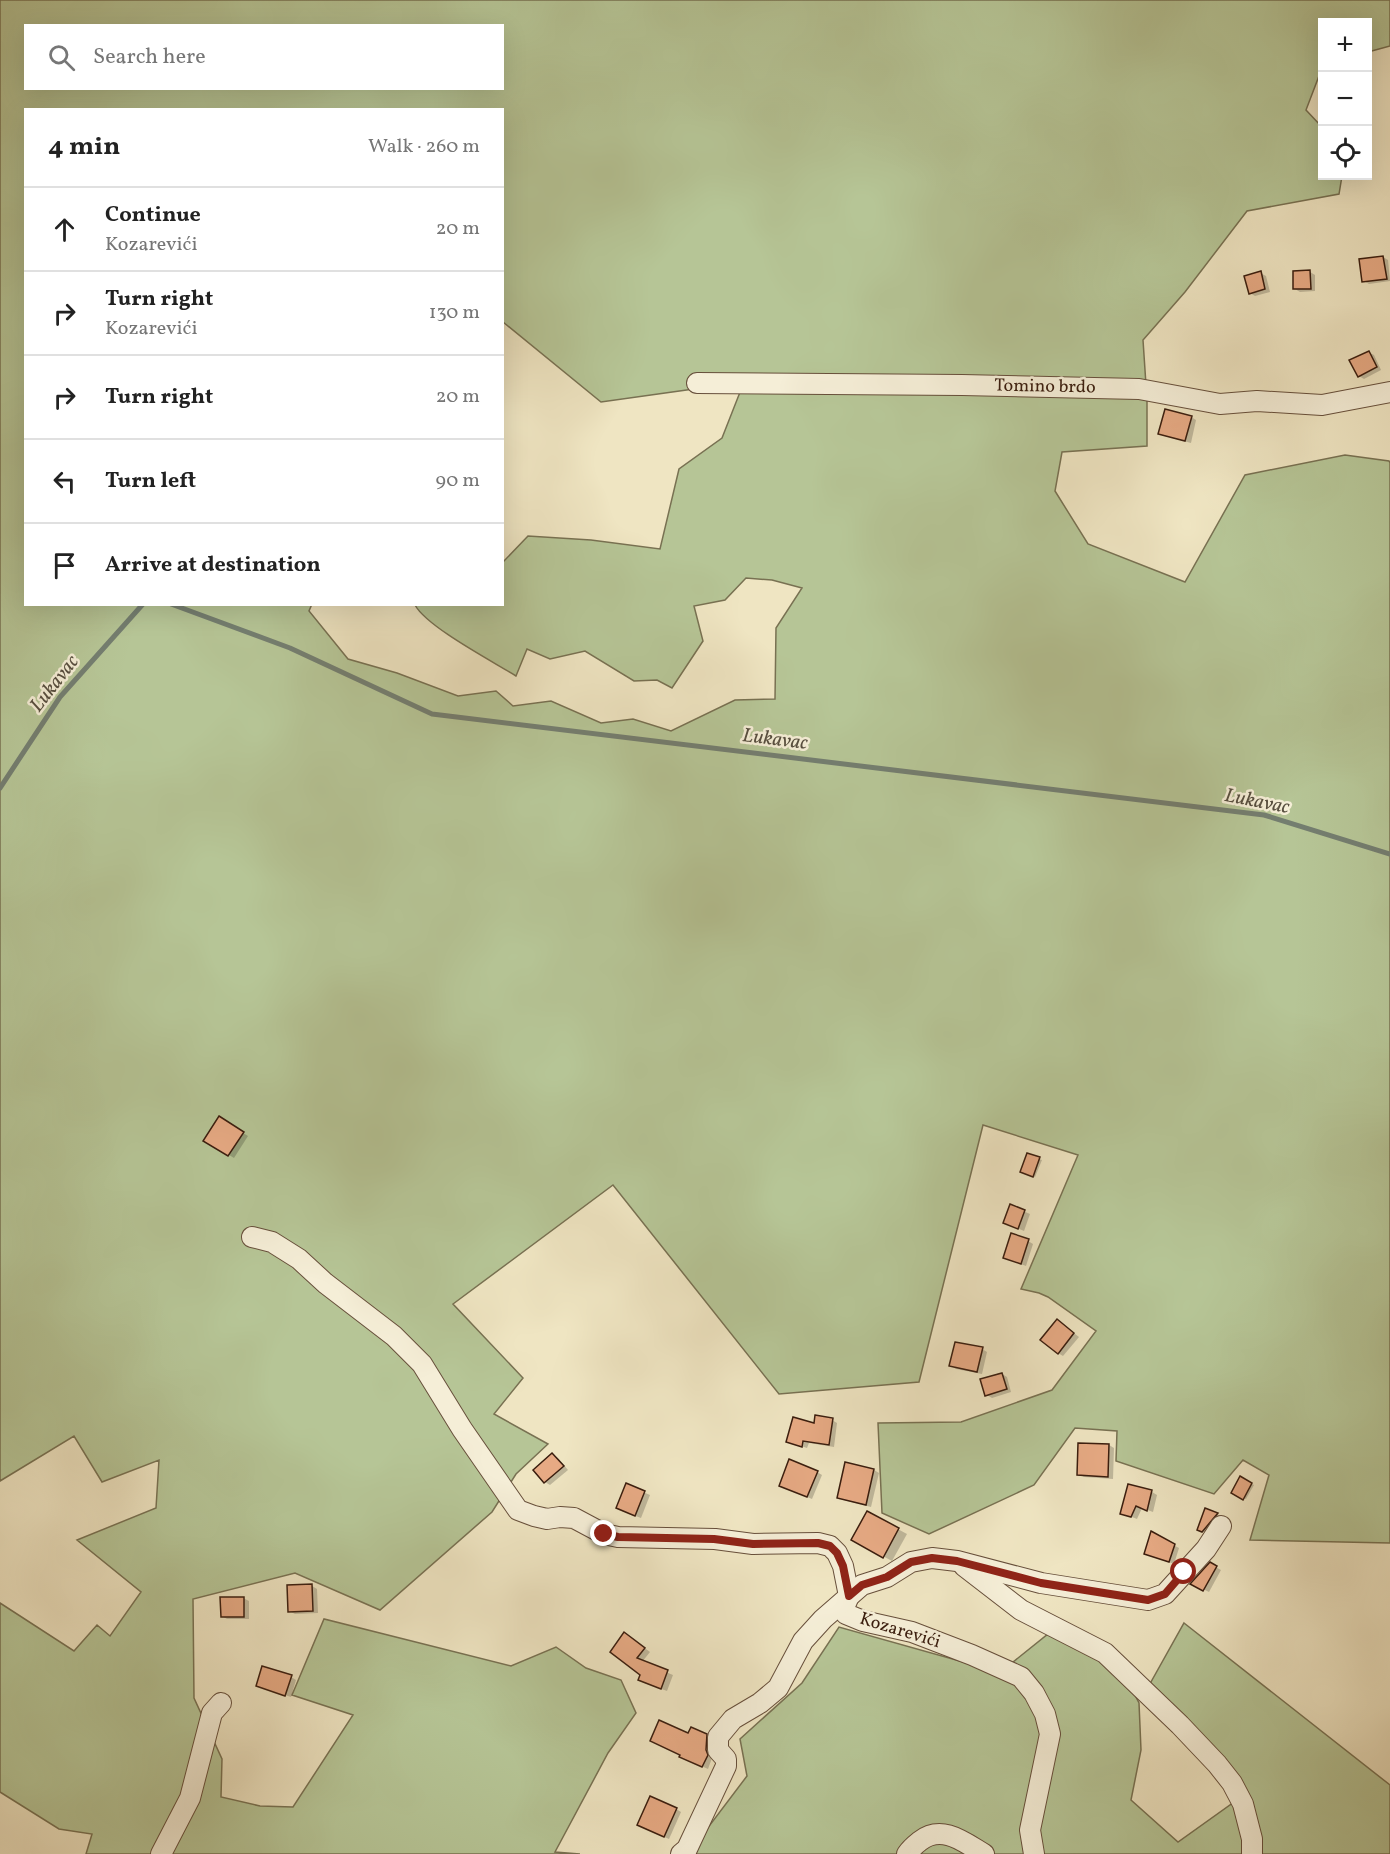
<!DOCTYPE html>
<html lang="en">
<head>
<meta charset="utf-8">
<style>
	:root { --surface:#fff; --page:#f2f2f2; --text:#222; --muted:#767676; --line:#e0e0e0 }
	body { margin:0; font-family:Vollkorn,serif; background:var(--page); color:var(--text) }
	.controls { position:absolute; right:18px; top:18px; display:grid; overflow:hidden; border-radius:0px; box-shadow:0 6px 24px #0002 }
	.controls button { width:54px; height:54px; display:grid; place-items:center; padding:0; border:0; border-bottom:2px solid var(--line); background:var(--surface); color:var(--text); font:30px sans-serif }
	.stop { position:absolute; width:18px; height:18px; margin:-14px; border:4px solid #8f2418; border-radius:50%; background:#fff }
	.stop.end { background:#8f2418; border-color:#fff; box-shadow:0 2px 6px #0008 }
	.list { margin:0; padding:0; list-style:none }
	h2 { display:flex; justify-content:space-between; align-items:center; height:78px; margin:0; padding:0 24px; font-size:26px }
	h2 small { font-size:20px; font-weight:400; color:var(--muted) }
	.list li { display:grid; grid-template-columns:39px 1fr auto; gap:18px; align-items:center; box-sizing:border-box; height:84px; padding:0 24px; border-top:2px solid var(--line) }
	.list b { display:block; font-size:22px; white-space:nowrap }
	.list p { margin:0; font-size:20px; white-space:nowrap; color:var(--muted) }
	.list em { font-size:20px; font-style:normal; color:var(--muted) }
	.icon { flex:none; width:33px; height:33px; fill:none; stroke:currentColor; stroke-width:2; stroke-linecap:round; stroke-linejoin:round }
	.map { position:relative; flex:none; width:1390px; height:1854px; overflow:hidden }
	.search { position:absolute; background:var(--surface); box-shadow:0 6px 24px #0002; left:24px; top:24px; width:480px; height:66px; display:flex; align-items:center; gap:15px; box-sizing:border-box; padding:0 21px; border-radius:0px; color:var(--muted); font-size:22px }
	.panel { position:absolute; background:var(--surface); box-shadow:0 6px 24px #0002; left:24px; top:108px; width:480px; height:498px; border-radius:0px }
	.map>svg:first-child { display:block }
	.green { fill:#b6c596; stroke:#787152; stroke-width:1.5; fill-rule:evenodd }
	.shadow { fill:#0003 }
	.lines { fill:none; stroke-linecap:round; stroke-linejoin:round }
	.stream { stroke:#747e70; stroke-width:5 }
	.building { fill:#e7aa84; stroke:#3a1d0e; stroke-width:1.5 }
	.minor-casing { stroke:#674f3b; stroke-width:22 }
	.minor { stroke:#f5eed7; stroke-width:20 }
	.route { stroke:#8f2418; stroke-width:8 }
	.labels { text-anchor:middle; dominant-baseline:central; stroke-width:5; stroke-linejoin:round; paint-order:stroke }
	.street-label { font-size:18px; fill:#3a1d0e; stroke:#f5eed7 }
	.water-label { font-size:20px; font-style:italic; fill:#574e3f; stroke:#f5eed7 }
</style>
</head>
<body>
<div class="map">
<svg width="1390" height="1854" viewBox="0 0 1390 1854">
	<rect width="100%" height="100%" fill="#efe5c2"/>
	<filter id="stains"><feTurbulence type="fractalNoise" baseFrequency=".00333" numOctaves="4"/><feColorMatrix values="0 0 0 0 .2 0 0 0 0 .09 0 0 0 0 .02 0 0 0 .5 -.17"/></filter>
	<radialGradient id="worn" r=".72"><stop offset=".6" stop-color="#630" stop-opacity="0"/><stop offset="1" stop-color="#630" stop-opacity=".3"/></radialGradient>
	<g class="green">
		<path d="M0,0H1390V46L1368,52V22H1322V68L1306,110L1322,127V176H1342L1339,194L1247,211L1185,292L1143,340L1147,400V446L1062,452L1055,491L1088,544L1185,582L1245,475L1345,455L1389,461L1390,463V1543L1250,1540L1269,1475L1243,1460L1214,1494L1116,1461L1117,1431L1075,1428L1034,1485L929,1534L882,1513L878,1423L961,1422L1052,1390L1096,1331L1048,1297L1039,1293L1021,1289L1078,1155L983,1125L919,1382L779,1394L613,1185L453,1304L523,1378L494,1414L548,1444L516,1474L492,1512L380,1610L295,1573L193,1599L194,1698L222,1759L221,1797L260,1806L293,1807L353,1715L292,1695L324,1619L511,1666L556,1647L586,1668L621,1680L636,1713L608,1753L555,1852L580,1854H86L92,1834L59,1829L0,1792V1603L74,1651L97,1625L110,1636L141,1592L77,1540L156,1508L159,1460L102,1482L74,1436L0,1481ZM26,26H502V88H26ZM26,110H502L503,322L601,402L744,382L722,438L679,469L660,549L591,540L528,536L503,562L502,604L415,605C427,627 492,661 516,676L527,649L550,659L585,651L634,681L657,680L672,688L703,641L694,606L725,600L746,578L772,580L802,588L776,628L775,699L735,700L671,731L633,719L601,723L551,701L513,706L496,691L458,696L397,673L348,659L309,611L312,604H26Z"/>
		<path d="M1184,1623L1390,1785V1854H688L747,1776L740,1739L802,1683L839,1627L981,1667L1013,1662L1053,1630L1122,1670L1139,1703L1141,1750L1131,1800L1178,1842L1234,1802L1217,1770L1142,1698Z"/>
	</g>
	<g class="shadow">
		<path d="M1383,257L1388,260L1390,281L1369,284L1364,281Z"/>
		<path d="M1310,272L1315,275V291L1300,292L1295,289Z"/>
		<path d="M1260,273L1266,276L1270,292L1255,296L1250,293Z"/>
		<path d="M1368,352L1374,355L1381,370L1364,379L1359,376Z"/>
		<path d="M1191,417L1196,420L1191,443L1165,436L1159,433Z"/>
		<path d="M219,1118L248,1136L234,1158L205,1140Z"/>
		<path d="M1028,1155L1042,1160L1035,1177L1024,1173Z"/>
		<path d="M1011,1206L1030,1214L1024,1231L1010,1225Z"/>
		<path d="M1028,1241L1033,1244L1026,1266L1010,1260Z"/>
		<path d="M1062,1324L1079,1337L1063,1356L1058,1353Z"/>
		<path d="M982,1349L987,1352L982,1374L956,1369L951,1366Z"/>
		<path d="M1002,1374L1007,1377L1011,1392L992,1398L987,1395Z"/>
		<path d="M832,1420L837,1423L834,1447L809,1443L807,1448L787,1441L815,1425Z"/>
		<path d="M1109,1445L1114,1448L1113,1479L1084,1477L1078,1474Z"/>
		<path d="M553,1455L558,1458L568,1470L550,1485L545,1482Z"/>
		<path d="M846,1464L874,1470L879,1473L871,1507L844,1500L839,1497Z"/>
		<path d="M817,1472L822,1475L812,1499L786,1488Z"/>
		<path d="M1241,1478L1254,1485L1246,1499L1233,1493Z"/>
		<path d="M627,1485L650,1495L641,1518L622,1511Z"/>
		<path d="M1129,1486L1152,1492L1157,1495L1153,1512L1142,1508L1137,1519L1122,1513Z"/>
		<path d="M868,1513L907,1534L892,1561L853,1540Z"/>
		<path d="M1217,1514L1222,1517L1208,1534L1198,1529Z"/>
		<path d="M1152,1534L1179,1548L1174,1564L1146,1553Z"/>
		<path d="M1210,1564L1221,1570L1209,1592L1193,1584Z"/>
		<path d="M312,1586L317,1589L318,1613L295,1614L289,1611Z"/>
		<path d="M243,1598L249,1601V1619H227L222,1616Z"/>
		<path d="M630,1637L650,1652L642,1662L673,1675L667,1691L645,1683Z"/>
		<path d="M291,1677L296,1680L291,1697L257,1686Z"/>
		<path d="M689,1735H706L712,1739V1758L708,1769L686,1759L681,1754Z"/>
		<path d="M676,1809L681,1812L669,1839L644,1828Z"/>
	</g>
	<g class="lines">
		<g class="stream">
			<path d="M171,604L290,648L432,714L1264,815L1390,854"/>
			<path d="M0,788L60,697L143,604"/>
		</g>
	</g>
	<g class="building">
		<path d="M1383,256L1387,279L1362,282L1359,259Z"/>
		<path d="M1310,270L1311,289H1293V271Z"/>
		<path d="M1261,271L1265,289L1249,294L1244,276Z"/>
		<path d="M1369,351L1377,367L1358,377L1349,360Z"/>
		<path d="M1165,409L1192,416L1185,441L1158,434Z"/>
		<path d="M219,1116L244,1132L228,1156L203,1141Z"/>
		<path d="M1027,1153L1040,1157L1033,1177L1020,1172Z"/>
		<path d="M1010,1204L1025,1210L1018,1229L1003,1223Z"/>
		<path d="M1011,1233L1029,1239L1021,1264L1003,1258Z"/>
		<path d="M1057,1319L1074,1333L1058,1354L1040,1340Z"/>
		<path d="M955,1342L983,1347L977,1372L949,1366Z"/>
		<path d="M1002,1373L1007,1389L985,1396L980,1379Z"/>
		<path d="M815,1415L833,1418L829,1445L803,1441L802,1447L786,1442L793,1417L814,1423Z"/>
		<path d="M1078,1443L1109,1444L1108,1477L1077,1475Z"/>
		<path d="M552,1453L564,1466L544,1483L533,1470Z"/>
		<path d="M789,1459L818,1471L807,1497L779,1486Z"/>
		<path d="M845,1462L874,1469L866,1505L837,1498Z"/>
		<path d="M1240,1476L1252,1483L1243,1500L1231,1493Z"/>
		<path d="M626,1483L645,1491L635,1516L616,1508Z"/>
		<path d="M1128,1484L1152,1490L1147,1511L1136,1506L1131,1517L1120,1514Z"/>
		<path d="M1205,1508L1218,1513L1202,1532L1197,1530Z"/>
		<path d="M867,1511L899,1528L883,1558L851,1540Z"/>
		<path d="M1151,1531L1175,1544L1169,1562L1144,1554Z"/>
		<path d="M1210,1562L1217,1566L1203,1591L1190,1584Z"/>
		<path d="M312,1584L313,1611L288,1612L287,1585Z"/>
		<path d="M220,1597H244V1617H221Z"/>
		<path d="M624,1632L645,1648L637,1658L668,1670L661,1689L638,1680L640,1675L610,1652Z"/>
		<path d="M262,1666L292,1675L285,1696L256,1686Z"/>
		<path d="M659,1720L688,1733L691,1727L707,1734L706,1750L708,1755L702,1767L679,1757L680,1755L650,1741Z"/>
		<path d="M650,1796L677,1808L664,1837L637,1825Z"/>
	</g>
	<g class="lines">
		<defs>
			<g id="minor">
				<path d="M697,383L962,385L1139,389L1220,404L1257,401L1322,405L1390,392"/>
				<path d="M252,1237L272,1242L299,1259L325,1283L394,1336L422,1364L462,1429L518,1510L534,1516L547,1519L560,1517L574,1518L604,1534L618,1537L715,1539L753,1544L818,1543L830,1546L837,1553L843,1566L849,1596"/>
				<path d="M964,1566L1021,1610L1105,1653L1180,1725L1217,1764L1232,1783L1243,1804L1252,1839V1854"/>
				<path d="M849,1596L844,1608L846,1614L863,1621L912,1632L972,1655L1021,1677L1034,1693L1045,1714L1050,1734L1030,1830L1034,1854"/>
				<path d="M161,1854L190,1798L212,1713L221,1703"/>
				<path d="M681,1854L687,1849L726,1766V1759L718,1750V1737L733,1719L760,1703L778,1688L803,1641L823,1619L862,1585L887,1577L911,1562L932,1558L957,1561L1041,1583L1148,1600L1165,1594L1206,1549L1221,1526"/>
				<path d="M907,1854C911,1848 915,1845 920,1841C942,1824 964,1842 984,1854"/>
			</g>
		</defs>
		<use href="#minor" class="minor-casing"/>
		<use href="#minor" class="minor"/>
	</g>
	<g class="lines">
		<path class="route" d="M604,1534L618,1537L714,1539L753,1544L818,1543L830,1546L837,1553L843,1566L849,1596L862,1585L887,1577L911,1562L932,1558L957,1561L1041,1583L1148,1600L1165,1594L1184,1572"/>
	</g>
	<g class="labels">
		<g class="street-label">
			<text transform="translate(1045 387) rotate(1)">Tomino brdo</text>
			<text transform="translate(900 1631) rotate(17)">Kozarevići</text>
		</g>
		<g class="water-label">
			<text transform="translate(55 684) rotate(-52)">Lukavac</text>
			<text transform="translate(775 740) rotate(7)">Lukavac</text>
			<text transform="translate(1257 802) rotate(11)">Lukavac</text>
		</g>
	</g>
	<rect width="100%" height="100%" filter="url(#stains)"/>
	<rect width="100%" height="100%" fill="url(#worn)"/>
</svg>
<div class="controls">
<button>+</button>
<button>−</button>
<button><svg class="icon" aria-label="locate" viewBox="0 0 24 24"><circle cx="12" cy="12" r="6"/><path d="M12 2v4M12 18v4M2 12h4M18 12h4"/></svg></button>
</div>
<div class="stop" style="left:1184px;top:1572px"></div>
<div class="stop end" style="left:604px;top:1534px"></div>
<div class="search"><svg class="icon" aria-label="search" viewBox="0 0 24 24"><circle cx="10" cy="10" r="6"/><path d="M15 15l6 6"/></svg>Search here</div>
<section class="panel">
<h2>4 min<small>Walk · 260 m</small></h2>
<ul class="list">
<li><svg class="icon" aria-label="ahead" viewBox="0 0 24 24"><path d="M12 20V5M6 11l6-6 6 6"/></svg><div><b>Continue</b><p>Kozarevići</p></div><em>20 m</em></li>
<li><svg class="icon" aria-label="right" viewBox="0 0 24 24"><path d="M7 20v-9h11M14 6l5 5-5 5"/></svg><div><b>Turn right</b><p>Kozarevići</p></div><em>130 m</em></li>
<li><svg class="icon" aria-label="right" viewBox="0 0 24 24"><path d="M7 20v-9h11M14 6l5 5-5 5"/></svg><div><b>Turn right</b></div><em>20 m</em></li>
<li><svg class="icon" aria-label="left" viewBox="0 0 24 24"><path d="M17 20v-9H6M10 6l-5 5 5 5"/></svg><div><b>Turn left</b></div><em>90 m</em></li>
<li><svg class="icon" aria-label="arrive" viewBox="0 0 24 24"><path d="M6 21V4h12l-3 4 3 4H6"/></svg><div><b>Arrive at destination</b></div></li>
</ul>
</section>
</div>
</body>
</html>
